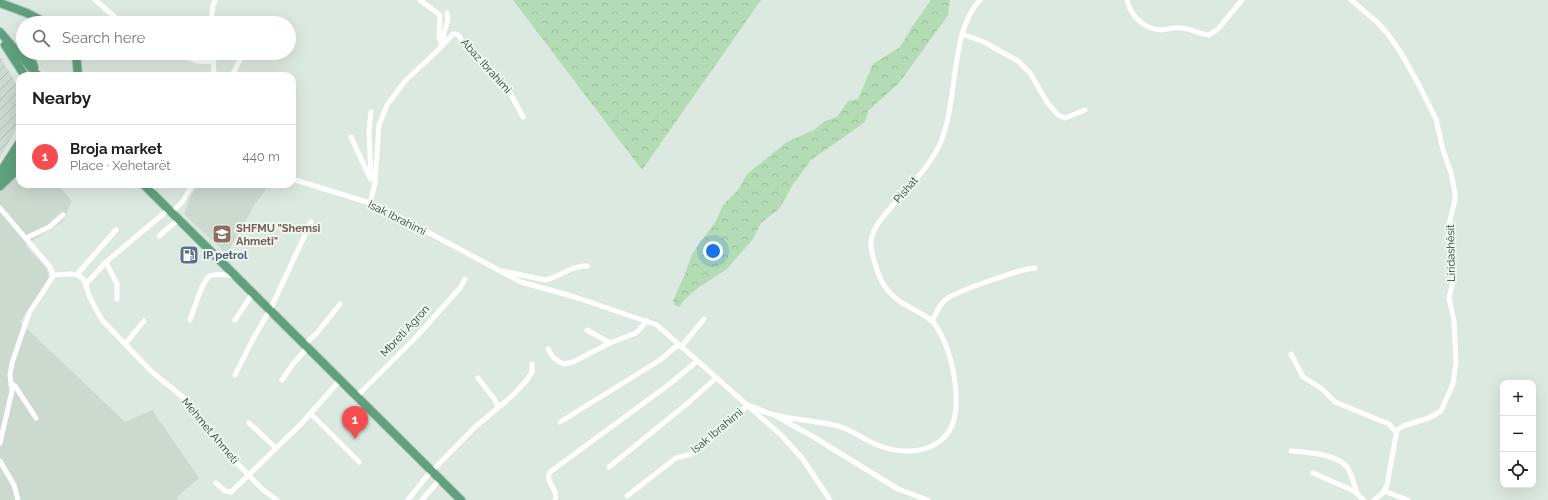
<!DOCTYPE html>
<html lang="en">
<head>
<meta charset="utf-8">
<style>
	:root { --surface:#fff; --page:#f6f6f6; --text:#202124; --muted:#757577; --line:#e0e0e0; --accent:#f84c50 }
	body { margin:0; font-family:Raleway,sans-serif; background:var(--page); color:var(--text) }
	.controls { position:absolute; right:12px; bottom:12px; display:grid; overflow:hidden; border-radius:8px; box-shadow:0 4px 16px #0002 }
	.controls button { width:36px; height:36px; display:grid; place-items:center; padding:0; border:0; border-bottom:1px solid var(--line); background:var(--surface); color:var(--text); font:20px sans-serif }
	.you { position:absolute; left:713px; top:251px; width:14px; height:14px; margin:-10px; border:3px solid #fff; border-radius:50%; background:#1a73e8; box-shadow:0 0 0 6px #1a73e833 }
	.badge { display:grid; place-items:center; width:26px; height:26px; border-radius:50%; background:var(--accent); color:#fff; font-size:13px; font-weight:700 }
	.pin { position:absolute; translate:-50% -33px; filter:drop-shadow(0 1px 2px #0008) }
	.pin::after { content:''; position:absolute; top:21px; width:14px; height:12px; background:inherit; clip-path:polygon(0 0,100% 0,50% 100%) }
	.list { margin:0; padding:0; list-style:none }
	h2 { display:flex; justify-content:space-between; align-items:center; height:52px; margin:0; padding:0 16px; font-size:17px }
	h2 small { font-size:13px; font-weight:400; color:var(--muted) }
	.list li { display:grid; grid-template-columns:26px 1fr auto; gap:12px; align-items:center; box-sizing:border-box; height:64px; padding:0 16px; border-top:1px solid var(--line) }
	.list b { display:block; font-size:15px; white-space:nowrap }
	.list p { margin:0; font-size:13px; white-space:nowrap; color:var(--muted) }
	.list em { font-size:13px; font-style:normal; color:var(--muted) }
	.icon { flex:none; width:22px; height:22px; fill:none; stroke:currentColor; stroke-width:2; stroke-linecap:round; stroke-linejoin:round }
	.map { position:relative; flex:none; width:1548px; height:500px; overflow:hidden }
	.search { position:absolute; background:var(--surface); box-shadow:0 4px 16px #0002; left:16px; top:16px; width:280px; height:44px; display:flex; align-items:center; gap:10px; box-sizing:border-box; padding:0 14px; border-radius:22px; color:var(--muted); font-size:15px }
	.panel { position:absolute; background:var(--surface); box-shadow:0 4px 16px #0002; left:16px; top:72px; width:280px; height:116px; border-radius:12px }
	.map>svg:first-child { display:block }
	.built { fill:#cbd9cf }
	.industrial { fill:url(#industrial-furrows) }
	.forest { fill:url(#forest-crowns) }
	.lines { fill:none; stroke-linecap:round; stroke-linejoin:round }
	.primary-casing { stroke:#bcc4bf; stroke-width:10 }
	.minor { stroke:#fff; stroke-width:5 }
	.primary { stroke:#5fa17e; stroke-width:8 }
	.labels { text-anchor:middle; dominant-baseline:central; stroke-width:4; stroke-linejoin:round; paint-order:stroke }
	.street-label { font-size:11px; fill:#1e392a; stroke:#edf6ef }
	.education-label { font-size:11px; font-weight:bold; fill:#785e54; stroke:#edf6ef; text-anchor:start }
	.service-label { font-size:11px; font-weight:bold; fill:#4e5e75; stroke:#edf6ef; text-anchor:start }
</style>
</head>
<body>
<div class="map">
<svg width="1548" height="500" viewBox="0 0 1548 500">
	<defs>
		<pattern id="industrial-furrows" width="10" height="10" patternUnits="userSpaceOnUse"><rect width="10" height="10" fill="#cbd9cf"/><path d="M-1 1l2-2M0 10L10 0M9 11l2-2" fill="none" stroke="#aebbb2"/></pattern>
		<pattern id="forest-crowns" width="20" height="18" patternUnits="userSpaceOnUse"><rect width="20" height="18" fill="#b4dcb4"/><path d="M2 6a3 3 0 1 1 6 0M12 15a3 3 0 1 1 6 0" fill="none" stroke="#9abe9b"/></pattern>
	</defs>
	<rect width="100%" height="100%" fill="#dce9e0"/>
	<g class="built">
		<path d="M20,151V184H57L72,201L63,221L25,245L46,268L49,278L20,322L125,422L152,410L199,478L177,497L178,500H0V171Z"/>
		<path d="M198,184H270L255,204L227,254L184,214L190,198Z"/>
	</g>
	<path class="industrial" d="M0,57L17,85L20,95V116L19,124L0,157Z"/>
	<g class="forest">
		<path d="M513,0H761L642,170Z"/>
		<path d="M931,0H950L948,15L899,83L868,111L865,122L811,160L792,186L780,208L761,223L753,239L727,269L698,288L684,300L679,307L675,305L673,301L685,274L692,254L716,221L723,205L739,189L747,174L787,142L814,130L825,121L837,117L848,101L858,99L873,64L900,47L912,27Z"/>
	</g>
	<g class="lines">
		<defs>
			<g id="primary">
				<path d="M0,3L27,13L46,23"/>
				<path d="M0,32L38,76"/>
				<path d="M5,45L25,76"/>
				<path d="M29,53L34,67"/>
				<path d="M76,53L78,76"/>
				<path d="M0,173L20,142"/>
				<path d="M0,180L20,156"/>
				<path d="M143,184L461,500"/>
				<path d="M0,186L20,167"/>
			</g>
		</defs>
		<use href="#primary" class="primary-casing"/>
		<g class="minor">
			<path d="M95,0L122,23"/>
			<path d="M420,0L440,15L439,36L442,46"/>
			<path d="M1127,0C1131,17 1145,30 1163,30C1169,29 1175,27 1182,28C1191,29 1200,34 1209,35L1218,29L1242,0"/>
			<path d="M1351,0L1377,22L1387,33L1401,53L1419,85L1436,119L1443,150L1451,173L1455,193V200L1448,228L1454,269L1453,281L1449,298L1454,321L1456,363L1453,384L1441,411L1429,418L1403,426L1397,430L1387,485L1383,493L1374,500"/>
			<path d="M158,22L163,23"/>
			<path d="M211,23L213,5L215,0"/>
			<path d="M962,34L984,42L1018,61L1030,73L1047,102L1058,115L1065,118L1085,110"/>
			<path d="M442,41L448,19L447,13"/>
			<path d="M173,53L197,61L214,62"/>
			<path d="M213,53L214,76"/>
			<path d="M232,76L243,53"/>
			<path d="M351,137L370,178"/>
			<path d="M292,179L370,203L381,207L521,282L575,297L657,325L782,436L802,458L830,500"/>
			<path d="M371,179L369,131L371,112"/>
			<path d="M151,192L154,184"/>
			<path d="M370,203L375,183L379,125L387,105L405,81L435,53L453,34C458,33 460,37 462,41L508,89L523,117"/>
			<path d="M0,208L50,267L53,275L52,278L29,313L12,363L10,375L12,391L0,443"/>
			<path d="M172,212L182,202L193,184"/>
			<path d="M159,236L179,219"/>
			<path d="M26,238L49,227L63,215"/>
			<path d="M106,262L117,284V299"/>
			<path d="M503,271L545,280C559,278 571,265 587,266"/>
			<path d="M53,275L71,274L78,275L84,280L90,298L102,320L151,371L185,399L207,430L237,463L262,489L277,500"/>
			<path d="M78,275L79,272L116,230"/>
			<path d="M87,283L106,262L169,209"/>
			<path d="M190,320C194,310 202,280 210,276C218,273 228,275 236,277"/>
			<path d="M235,320L253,293"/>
			<path d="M932,321C936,314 939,305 945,300C956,291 1021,269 1035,268"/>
			<path d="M587,330L610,343"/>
			<path d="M125,344L144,321"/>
			<path d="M305,344L317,333L340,304"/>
			<path d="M681,347L704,319"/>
			<path d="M548,349L553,357L559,362L564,364L573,362L610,343L636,333L647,321"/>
			<path d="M1291,354L1303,377L1322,389L1335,402L1389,424L1396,432"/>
			<path d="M235,375L253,339L270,310L311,222"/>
			<path d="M478,378L495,400L498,406"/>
			<path d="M282,380L293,364L308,347"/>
			<path d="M11,384L15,386L36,418"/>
			<path d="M357,396L417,336L460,288L465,279"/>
			<path d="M748,405C757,408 765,413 775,415C795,420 817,421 838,426C853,430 865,441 880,446C915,458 955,449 956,405C957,381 950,346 936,326C930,317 920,313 911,308C885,295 878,279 872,252C870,245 871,237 874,231C878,221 886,213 893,205C909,187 928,168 939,146C959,104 949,32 980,0"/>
			<path d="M311,414L359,462"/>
			<path d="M776,416L812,436L898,489L928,500"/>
			<path d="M560,422L660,360L678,345"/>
			<path d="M249,423L276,448"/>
			<path d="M1291,451C1306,452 1337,454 1347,467C1352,474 1354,485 1357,493"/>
			<path d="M0,461L14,485L18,500"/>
			<path d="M609,467L688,403L716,378"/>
			<path d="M1313,473L1354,491L1364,500"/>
			<path d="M216,483L225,491L231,492L302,423L340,380"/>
			<path d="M1384,491L1408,500"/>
			<path d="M627,496L676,458L691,454L748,405"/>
			<path d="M408,500L426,477L475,427L512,396L527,380L532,372V364"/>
			<path d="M422,500L440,479"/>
			<path d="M555,500C559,489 544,482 550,472L671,383L697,361"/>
		</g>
		<use href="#primary" class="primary"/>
	</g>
	<defs>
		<symbol id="school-square" viewBox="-11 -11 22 22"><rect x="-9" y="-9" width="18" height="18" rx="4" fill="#8d6e63" stroke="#edf6ef"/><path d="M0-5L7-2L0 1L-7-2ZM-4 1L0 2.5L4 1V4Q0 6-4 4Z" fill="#fff"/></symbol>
		<symbol id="fuel-square" viewBox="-11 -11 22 22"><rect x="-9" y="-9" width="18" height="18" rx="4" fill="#5c6f8a" stroke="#edf6ef"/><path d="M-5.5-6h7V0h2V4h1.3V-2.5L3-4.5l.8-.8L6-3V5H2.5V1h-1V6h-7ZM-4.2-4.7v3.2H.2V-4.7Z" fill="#fff"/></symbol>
	</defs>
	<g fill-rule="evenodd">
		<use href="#school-square" x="211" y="223" width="22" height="22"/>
		<use href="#fuel-square" x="178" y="244" width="22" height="22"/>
	</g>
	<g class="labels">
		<g class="street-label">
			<text transform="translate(486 66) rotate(48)">Abaz Ibrahimi</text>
			<text transform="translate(906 190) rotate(-49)">Pishat</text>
			<text transform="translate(397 218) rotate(27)">Isak Ibrahimi</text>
			<text transform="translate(1451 253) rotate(-91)">Liridashësit</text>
			<text transform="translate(405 331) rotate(-47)">Mbreti Agron</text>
			<text transform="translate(210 431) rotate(50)">Mehmet Ahmeti</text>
			<text transform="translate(717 431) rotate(-40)">Isak Ibrahimi</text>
		</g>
		<g class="education-label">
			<text x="236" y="228">SHFMU "Shemsi<tspan x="236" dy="13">Ahmeti"</tspan></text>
		</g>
		<g class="service-label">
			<text x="203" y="255">IP petrol</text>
		</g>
	</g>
</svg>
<div class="controls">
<button>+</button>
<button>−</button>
<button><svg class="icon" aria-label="locate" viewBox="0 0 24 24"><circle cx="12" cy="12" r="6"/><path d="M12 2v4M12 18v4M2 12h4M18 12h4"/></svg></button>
</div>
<div class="you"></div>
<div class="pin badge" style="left:355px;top:439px">1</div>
<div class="search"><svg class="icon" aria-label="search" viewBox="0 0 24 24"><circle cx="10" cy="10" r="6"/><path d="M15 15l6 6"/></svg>Search here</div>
<section class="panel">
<h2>Nearby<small></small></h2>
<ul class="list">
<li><span class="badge">1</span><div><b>Broja market</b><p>Place · Xehetarët</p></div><em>440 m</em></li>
</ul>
</section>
</div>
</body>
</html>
